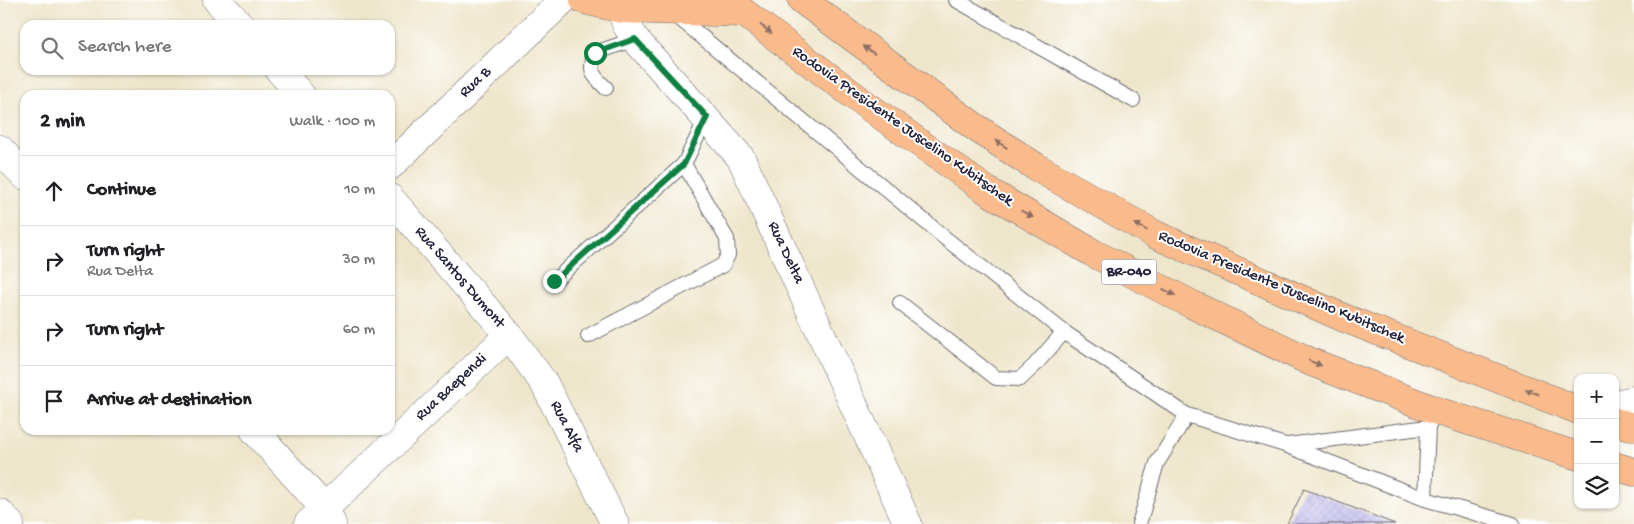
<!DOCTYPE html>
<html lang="en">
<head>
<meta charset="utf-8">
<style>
	:root { --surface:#fff; --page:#f6f6f6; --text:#202124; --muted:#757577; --line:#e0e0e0 }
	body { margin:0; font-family:"Gochi Hand",sans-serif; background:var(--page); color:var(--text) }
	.controls { position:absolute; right:15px; bottom:15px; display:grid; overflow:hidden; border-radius:10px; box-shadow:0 1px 4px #0004 }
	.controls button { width:45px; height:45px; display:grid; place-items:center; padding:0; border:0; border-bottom:1px solid var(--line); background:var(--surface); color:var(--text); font:25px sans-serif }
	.stop { position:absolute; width:15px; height:15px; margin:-11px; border:4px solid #0b8043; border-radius:50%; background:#fff }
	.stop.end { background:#0b8043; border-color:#fff; box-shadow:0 1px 5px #0008 }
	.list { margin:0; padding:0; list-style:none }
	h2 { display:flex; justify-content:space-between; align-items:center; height:65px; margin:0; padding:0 20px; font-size:21px }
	h2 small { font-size:16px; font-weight:400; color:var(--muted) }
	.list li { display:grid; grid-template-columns:32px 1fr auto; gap:15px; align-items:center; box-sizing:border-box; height:70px; padding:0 20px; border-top:1px solid var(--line) }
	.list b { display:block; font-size:19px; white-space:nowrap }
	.list p { margin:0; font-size:16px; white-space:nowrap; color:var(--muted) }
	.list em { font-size:16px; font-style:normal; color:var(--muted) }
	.icon { flex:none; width:28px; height:28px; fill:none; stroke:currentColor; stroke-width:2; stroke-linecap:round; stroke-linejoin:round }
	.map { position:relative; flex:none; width:1634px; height:524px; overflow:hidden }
	.search { position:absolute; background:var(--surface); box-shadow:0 1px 4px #0004; left:20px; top:20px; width:375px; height:55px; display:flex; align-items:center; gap:12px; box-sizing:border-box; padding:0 18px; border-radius:15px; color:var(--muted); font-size:19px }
	.panel { position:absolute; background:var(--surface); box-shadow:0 1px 4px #0004; left:20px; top:90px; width:375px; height:345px; border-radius:15px }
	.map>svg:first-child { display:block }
	.building { fill:url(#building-cross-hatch) }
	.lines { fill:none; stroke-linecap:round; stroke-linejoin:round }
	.service-casing { stroke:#69676d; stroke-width:16 }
	.minor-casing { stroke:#69676d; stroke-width:29 }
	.tertiary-casing { stroke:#69676d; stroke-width:29 }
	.motorway-casing { stroke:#69676d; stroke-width:29 }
	.service { stroke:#fff; stroke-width:14 }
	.minor { stroke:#fff; stroke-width:28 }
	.tertiary { stroke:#fff; stroke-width:28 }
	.motorway { stroke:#fabb8c; stroke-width:28 }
	.oneway { fill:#8e6e64 }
	.route { stroke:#0b8043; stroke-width:6 }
	.labels { text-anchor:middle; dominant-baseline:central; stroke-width:4; stroke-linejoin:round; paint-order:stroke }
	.shield { fill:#fff; stroke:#646476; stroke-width:1 }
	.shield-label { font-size:15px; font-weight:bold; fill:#22223b }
	.street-label { font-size:16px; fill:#22223b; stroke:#fff }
</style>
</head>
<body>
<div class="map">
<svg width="1634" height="524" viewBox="0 0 1634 524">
	<defs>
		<pattern id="building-cross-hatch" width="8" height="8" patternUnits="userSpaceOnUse" patternTransform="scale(1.25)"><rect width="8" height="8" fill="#c0baef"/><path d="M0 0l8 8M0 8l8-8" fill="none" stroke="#a5a0ce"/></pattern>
	</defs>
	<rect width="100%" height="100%" fill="#fff"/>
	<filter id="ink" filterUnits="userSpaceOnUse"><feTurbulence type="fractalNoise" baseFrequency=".02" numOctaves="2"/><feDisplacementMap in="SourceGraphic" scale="10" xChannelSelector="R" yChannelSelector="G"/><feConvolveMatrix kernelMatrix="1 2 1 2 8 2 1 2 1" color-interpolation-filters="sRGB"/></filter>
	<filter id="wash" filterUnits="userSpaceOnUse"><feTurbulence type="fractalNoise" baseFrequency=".0096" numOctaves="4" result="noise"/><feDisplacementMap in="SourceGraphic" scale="20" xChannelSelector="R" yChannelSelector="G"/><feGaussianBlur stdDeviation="1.12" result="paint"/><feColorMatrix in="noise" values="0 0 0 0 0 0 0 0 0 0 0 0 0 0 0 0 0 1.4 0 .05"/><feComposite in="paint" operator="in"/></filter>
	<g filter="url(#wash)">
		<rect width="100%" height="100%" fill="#eee6cb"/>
		<g id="blocks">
			<path class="building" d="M1304,489L1395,524H1287Z"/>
		</g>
	</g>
	<g filter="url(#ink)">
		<use href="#blocks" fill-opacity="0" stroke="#69676d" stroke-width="1"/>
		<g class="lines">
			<defs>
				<g id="service">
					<path d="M956,0L1133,100"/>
					<path d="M673,13L945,238L1064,332L1187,415L1285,445L1425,499L1513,524"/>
					<path d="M606,88C593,76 588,71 595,53L635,39"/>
					<path d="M554,281L684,164"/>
					<path d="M900,303L996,378L1020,379L1034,366L1064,332"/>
					<path d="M588,336L723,265L728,255L727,239L684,164L707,117"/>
					<path d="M1288,445L1428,427L1437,411"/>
					<path d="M1425,499L1428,427"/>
					<path d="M1139,524L1157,463L1187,415"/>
				</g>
				<g id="minor">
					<path d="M217,0L240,25"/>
					<path d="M279,70L301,95"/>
					<path d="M0,149L25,176"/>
					<path d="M390,166L563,0"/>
					<path d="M390,198L509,335L544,383L615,524"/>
					<path d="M1615,404L1634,400"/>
					<path d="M254,430L325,509L332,524"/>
					<path d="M0,513L10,524"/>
					<path d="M308,524L509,335"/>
				</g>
				<path id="tertiary" d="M621,9L626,24L635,39L741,158L908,524"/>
				<g id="motorway">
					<path d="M584,0L621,9L743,13"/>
					<path d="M727,0L869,107L986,190L1093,253L1191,304L1311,362L1437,411L1578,456"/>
					<path d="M802,0L975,127L1036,167L1156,235L1344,318L1578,410"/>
					<path d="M1615,422L1634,427"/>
					<path d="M1615,466L1634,472"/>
				</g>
			</defs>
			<use href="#service" class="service-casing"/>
			<use href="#minor" class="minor-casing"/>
			<use href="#tertiary" class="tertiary-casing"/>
			<use href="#motorway" class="motorway-casing"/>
			<use href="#service" class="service"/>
			<use href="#minor" class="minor"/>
			<use href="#tertiary" class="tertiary"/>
			<use href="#motorway" class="motorway"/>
		</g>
		<defs><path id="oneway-solid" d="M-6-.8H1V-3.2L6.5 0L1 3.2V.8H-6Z" transform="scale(1.25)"/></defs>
		<g class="oneway">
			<use href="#oneway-solid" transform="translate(766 29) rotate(37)"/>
			<use href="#oneway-solid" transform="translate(869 50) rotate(-144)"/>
			<use href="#oneway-solid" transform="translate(1001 144) rotate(-147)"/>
			<use href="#oneway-solid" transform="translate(1027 214) rotate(30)"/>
			<use href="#oneway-solid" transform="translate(1141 227) rotate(-150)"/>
			<use href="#oneway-solid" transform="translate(1169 292) rotate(27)"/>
			<use href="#oneway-solid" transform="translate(1315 363) rotate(22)"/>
			<use href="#oneway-solid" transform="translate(1532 392) rotate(-159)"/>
		</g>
	</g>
	<g class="lines" filter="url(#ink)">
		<path class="route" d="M554,281L684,164L707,117L635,39L595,53"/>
	</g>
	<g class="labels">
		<rect class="shield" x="1101.5" y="259.5" width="55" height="25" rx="4"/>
		<g class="shield-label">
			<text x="1129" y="272">BR-040</text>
		</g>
		<g class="street-label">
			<text transform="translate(476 83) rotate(-44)">Rua B</text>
			<text transform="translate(902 127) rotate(35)">Rodovia Presidente Juscelino Kubitschek</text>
			<text transform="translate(785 253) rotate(65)">Rua Delta</text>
			<text transform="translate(459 278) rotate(49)">Rua Santos Dumont</text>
			<text transform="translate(1281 288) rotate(23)">Rodovia Presidente Juscelino Kubitschek</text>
			<text transform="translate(452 388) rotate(-43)">Rua Baependi</text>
			<text transform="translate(566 427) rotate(63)">Rua Alfa</text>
		</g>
	</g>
</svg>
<div class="controls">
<button>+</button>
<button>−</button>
<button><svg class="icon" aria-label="layers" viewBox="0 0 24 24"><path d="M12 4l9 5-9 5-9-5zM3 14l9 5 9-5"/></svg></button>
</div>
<div class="stop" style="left:595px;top:53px"></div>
<div class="stop end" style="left:554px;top:281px"></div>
<div class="search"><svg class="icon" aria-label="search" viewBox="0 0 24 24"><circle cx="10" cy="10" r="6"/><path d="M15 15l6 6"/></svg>Search here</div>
<section class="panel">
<h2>2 min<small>Walk · 100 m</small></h2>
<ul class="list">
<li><svg class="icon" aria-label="ahead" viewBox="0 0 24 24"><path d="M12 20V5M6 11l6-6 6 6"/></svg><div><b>Continue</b></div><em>10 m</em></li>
<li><svg class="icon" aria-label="right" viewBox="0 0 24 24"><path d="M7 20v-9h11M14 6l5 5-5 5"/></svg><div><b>Turn right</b><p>Rua Delta</p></div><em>30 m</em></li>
<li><svg class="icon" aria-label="right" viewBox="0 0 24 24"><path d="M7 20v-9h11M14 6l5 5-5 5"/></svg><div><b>Turn right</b></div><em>60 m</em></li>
<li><svg class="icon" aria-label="arrive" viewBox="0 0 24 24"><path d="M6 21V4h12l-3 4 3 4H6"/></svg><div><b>Arrive at destination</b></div></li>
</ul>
</section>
</div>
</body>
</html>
